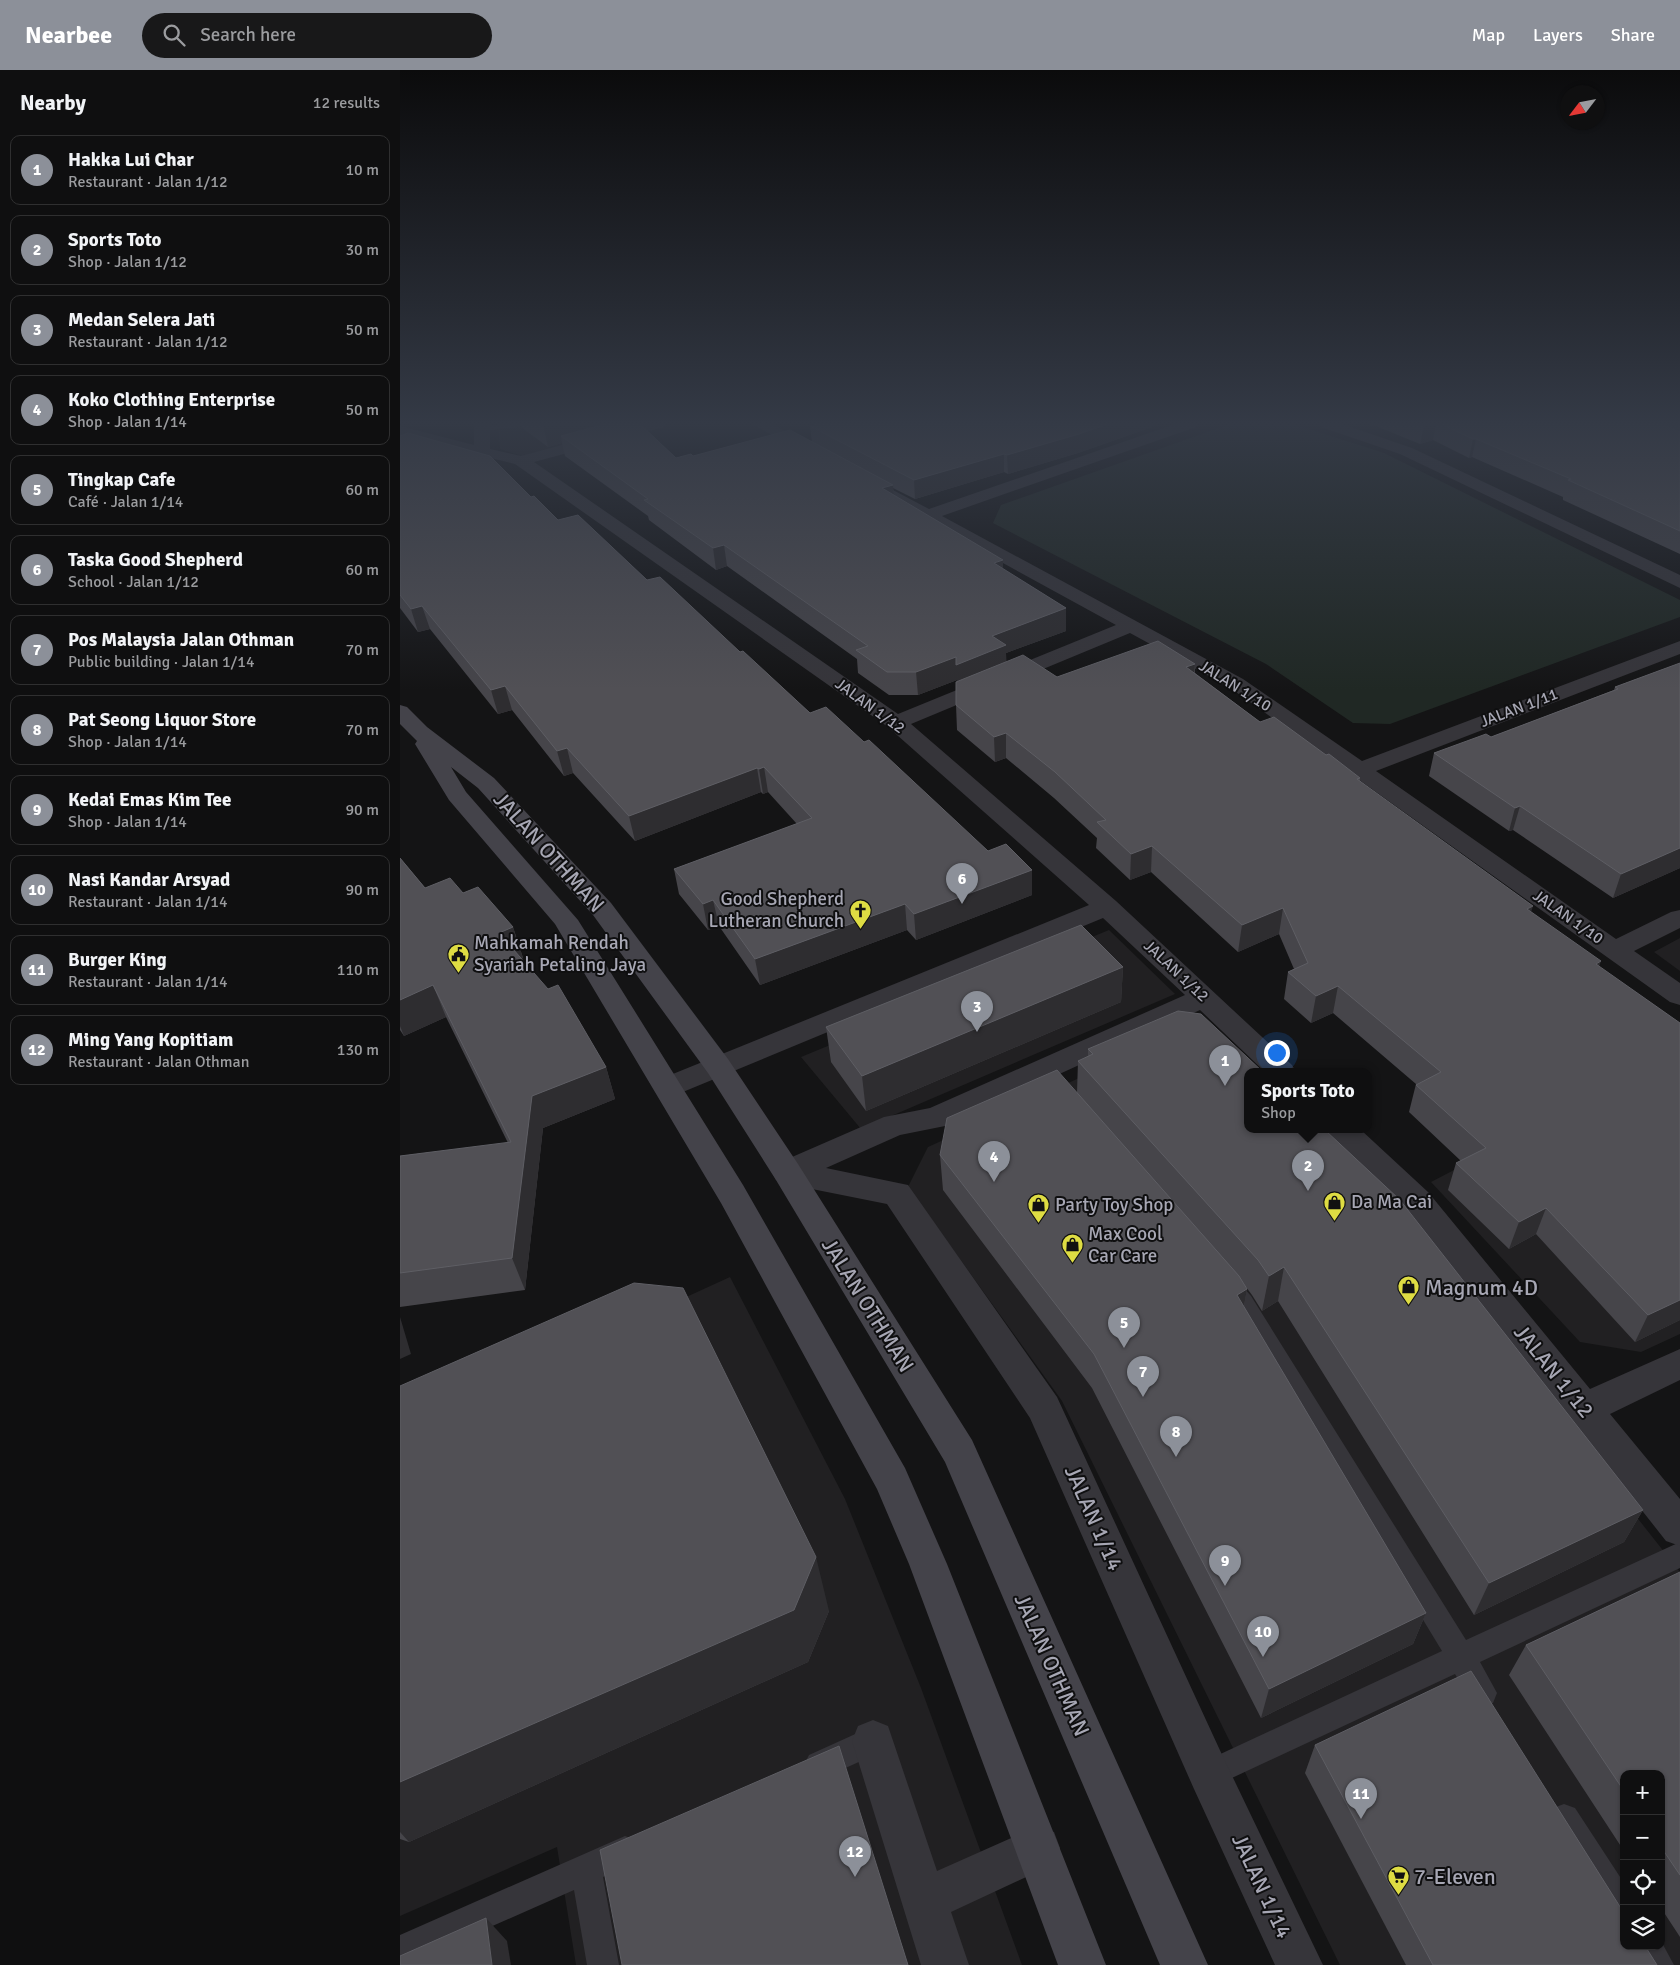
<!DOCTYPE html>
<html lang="en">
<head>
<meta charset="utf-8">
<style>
	:root { --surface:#0f0f10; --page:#181819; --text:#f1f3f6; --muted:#9b9c9f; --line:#2f2f30; --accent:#8c9099 }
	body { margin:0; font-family:Signika,sans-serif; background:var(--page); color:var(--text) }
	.controls { position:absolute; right:15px; bottom:15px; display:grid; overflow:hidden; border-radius:10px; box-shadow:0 1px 4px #0004 }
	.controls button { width:45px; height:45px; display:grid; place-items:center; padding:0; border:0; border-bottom:1px solid var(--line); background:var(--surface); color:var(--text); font:25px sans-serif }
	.compass { position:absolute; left:1160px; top:15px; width:45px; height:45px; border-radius:50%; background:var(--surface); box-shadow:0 1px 4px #0004; rotate:238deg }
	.you { position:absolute; left:876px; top:982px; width:18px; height:18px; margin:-12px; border:4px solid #fff; border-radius:50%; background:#1a73e8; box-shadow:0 0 0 8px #1a73e833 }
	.badge { display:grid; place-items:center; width:32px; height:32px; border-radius:50%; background:var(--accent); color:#fff; font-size:16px; font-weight:700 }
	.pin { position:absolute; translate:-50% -41px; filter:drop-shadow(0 1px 2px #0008) }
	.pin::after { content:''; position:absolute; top:26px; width:18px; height:15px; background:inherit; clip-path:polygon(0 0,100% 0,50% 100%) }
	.popup { position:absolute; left:844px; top:998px; width:128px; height:65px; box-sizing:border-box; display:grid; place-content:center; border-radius:10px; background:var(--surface); filter:drop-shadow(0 1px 4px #0005); font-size:16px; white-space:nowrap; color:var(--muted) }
	.popup b { font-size:19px; color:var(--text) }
	.popup::after { content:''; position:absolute; left:50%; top:100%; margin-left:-10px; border:10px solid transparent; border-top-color:var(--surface) }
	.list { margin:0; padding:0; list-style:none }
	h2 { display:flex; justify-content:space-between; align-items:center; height:65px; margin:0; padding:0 20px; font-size:21px }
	h2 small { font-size:16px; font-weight:400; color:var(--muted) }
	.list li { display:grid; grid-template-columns:32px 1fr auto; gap:15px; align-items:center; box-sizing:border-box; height:70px; margin:0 10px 10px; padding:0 10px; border:1px solid var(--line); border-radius:10px }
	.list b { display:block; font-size:19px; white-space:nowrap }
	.list p { margin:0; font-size:16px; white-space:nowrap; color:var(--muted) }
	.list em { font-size:16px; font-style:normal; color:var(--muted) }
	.icon { flex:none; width:28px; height:28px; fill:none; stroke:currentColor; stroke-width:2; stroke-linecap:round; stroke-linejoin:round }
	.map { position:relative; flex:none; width:1280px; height:1895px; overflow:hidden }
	header { display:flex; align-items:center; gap:30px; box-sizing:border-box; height:70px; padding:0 25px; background:var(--accent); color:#fff }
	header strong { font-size:24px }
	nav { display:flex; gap:28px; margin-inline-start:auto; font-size:18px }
	.search { width:350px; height:45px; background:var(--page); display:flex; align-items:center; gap:12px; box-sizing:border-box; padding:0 18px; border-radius:28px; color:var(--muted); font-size:19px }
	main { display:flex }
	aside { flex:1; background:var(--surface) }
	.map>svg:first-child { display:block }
	.built { fill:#212022; fill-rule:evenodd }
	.green { fill:#202824 }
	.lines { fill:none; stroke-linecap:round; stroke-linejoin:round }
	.service { fill:#36353a; fill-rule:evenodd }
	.minor { fill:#36353a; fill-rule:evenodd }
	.secondary { fill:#44434a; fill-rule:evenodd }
	.wall { fill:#46454a }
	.shaded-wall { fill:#2e2d30 }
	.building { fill:#515055; stroke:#5e5e64 }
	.labels { text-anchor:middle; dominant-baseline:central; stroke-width:4; stroke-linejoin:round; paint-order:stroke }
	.far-street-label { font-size:16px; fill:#a7a7b4; stroke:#0f0f10 }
	.poi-label { font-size:19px; fill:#a7a7b4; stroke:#0f0f10; text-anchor:start }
	.near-street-label { font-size:22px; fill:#a7a7b4; stroke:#0f0f10 }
	.near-poi-label { font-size:22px; fill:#a7a7b4; stroke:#0f0f10; text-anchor:start }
</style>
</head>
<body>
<header>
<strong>Nearbee</strong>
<div class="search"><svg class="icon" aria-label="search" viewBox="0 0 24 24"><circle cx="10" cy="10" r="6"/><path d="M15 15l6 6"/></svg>Search here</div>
<nav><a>Map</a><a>Layers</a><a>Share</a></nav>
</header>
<main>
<aside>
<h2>Nearby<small>12 results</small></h2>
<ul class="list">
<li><span class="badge">1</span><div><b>Hakka Lui Char</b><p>Restaurant · Jalan 1/12</p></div><em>10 m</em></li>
<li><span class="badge">2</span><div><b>Sports Toto</b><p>Shop · Jalan 1/12</p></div><em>30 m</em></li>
<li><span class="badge">3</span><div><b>Medan Selera Jati</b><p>Restaurant · Jalan 1/12</p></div><em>50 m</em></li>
<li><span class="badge">4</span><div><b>Koko Clothing Enterprise</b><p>Shop · Jalan 1/14</p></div><em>50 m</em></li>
<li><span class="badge">5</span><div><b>Tingkap Cafe</b><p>Café · Jalan 1/14</p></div><em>60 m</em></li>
<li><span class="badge">6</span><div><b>Taska Good Shepherd</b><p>School · Jalan 1/12</p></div><em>60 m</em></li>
<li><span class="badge">7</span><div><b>Pos Malaysia Jalan Othman</b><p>Public building · Jalan 1/14</p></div><em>70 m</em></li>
<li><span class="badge">8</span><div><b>Pat Seong Liquor Store</b><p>Shop · Jalan 1/14</p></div><em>70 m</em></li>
<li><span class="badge">9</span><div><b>Kedai Emas Kim Tee</b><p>Shop · Jalan 1/14</p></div><em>90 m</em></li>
<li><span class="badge">10</span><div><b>Nasi Kandar Arsyad</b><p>Restaurant · Jalan 1/14</p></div><em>90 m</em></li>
<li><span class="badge">11</span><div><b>Burger King</b><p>Restaurant · Jalan 1/14</p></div><em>110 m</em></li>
<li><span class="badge">12</span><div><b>Ming Yang Kopitiam</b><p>Restaurant · Jalan Othman</p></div><em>130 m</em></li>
</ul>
</aside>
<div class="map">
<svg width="1280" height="1895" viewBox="0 0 1280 1895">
	<rect width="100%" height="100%" fill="#141415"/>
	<g class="built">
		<path d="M98,354H246L125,387L100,379Z"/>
		<path d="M709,860L775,924L461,1059L401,987Z"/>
		<path d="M1280,868V901L1254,882Z"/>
		<path d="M778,963L848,1002V1060L989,1133L1280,1502V1895H940L662,1331L508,1117L528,1077ZM1224,1704H1261V1876H1224Z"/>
		<path d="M1173,1038L1280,1124V1264L1241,1282L1180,1272L1031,1112Z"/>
		<path d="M330,1207L445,1429L521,1618L622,1895H176L157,1777L0,1846V1358Z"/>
	</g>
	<path class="green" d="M830,354H893L984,383L1280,530V547L990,654L953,653L866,594L593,453L601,435Z"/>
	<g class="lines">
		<g class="service">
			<path d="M123,354L118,357L82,361L77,358L78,356Z"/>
			<path d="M827,1206L835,1208L851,1226L1066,1570L1280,1472V1498L1080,1592L1097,1623L1093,1633L1083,1637L1073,1633L1055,1604L819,1714L809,1719L799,1714L794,1704L799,1694L1042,1581L835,1240L816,1215L819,1208Z"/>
			<path d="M473,1656L483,1661L488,1671L483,1681L419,1710L409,1705L404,1695L409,1685Z"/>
			<path d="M1164,1734L1175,1738L1224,1813V1858L1213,1853L1153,1760L1149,1749L1153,1738Z"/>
			<path d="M225,1766L236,1770L240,1781L236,1792L203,1807L219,1895H187L174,1820L11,1892L0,1895V1865Z"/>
			<path d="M1261,1871L1274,1895H1239L1230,1876H1261Z"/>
		</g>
		<g class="minor">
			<path d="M74,354H90V379L121,386L240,354H266L264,357L134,392L498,644L716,555L479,425L477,422L479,419H491L529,439L775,354H798L796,357L542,446L843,609L962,691L1280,571V584L976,701L1216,869L1271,842L1280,840V858L1234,881L1280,913V935L1270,932L829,617L730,563L511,654L716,831L892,995L896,1002H865L800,940L545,1056L500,1065L426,1098L508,1115L657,1327L824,1689L923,1895H875L794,1719L630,1348L487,1134L387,1114L376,1110L372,1102L376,1094L484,1047L530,1038L785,925L703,848L278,1024L268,1027L258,1024L254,1017L258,1010L689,835L488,657L115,394L0,366V356L74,375Z"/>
			<path d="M353,354H372L416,378L418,381L416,384H404Z"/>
			<path d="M919,354H942L1012,378L1280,505V518L1000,384L921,357Z"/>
			<path d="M927,1060H961L1028,1122L1190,1319L1280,1279V1310L1210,1344L1280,1429V1476L1266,1471L1006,1140L931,1068Z"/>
			<path d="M473,1650L488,1656L537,1801L638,1756L654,1762L660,1778L654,1794L551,1842L569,1895H521L452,1671L458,1656Z"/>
		</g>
		<path class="secondary" d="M0,635L7,637L27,657L94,708L211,833L328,989L398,1094L572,1370L808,1895H760L545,1392L376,1110L308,1003L193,845L78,718L51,697L66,722L178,850L343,1115L505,1398L547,1494L706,1895H658L509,1494L477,1419L321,1133L155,854L49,730L15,674L17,671L0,654Z"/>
	</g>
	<g class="wall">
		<path d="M120,354H240L276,388L412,372L410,356L417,354H755V356L678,383L608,404L604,402L515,429L493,418L494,425L603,499L666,538V561L606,583V592L657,607L795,594V603L860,652L926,685L960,708V711L1131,842L1199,897L1280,953V1250L1235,1272L1136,1164L1109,1179L1048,1120L1056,1093L1061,1091L1009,1042L1016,1014L933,943L911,953L884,929L888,902L894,899L879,864L838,882L751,802L730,810L696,778L697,768L654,728L606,688L595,692L557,660L556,635L557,610L518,625H489L458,603L457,589L327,496L316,500L249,450L248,446L165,386L162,373L148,377L121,357Z"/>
		<path d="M971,354H1280V484L1163,430V427L1072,387L1069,388L1033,370L1020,374Z"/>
		<path d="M0,366L131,427L158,450L247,510L340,582L410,643L464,672L588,781L632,800V825L516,870L507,860L360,915L319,856L308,860L279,824L274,799L397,754L368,722L363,724L361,722L235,771L173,703L164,706L112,640L98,644L30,559L18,562L0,538Z"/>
		<path d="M1280,593V798L1213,828L1113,760L1109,761L1029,706L1034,683L1091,667L1214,620L1215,617Z"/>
		<path d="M0,788L25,818L63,823L113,857L123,888L121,889L206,997L215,1029L143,1058L125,1220L0,1237V1086L108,1073L46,947L4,966L0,960Z"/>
		<path d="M723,897L721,932L466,1041L431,992L426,957Z"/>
		<path d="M688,979L1243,1440L1224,1472L1074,1545L878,1231L862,1241L852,1225L846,1217L847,1219L844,1237L1026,1543L1013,1574L861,1648L692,1318L543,1120L540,1085L677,1023L678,991L688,987Z"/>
		<path d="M0,1316L429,1541L408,1592L9,1772L0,1769Z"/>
		<path d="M1280,1502V1867L1261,1838V1704H1224V1781L1109,1605L1126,1575Z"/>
		<path d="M915,1675L1257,1895H1006L905,1703Z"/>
	</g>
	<g class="shaded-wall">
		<path d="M143,354H225L161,366L162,373L148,377Z"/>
		<path d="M708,354H755V356L678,383L608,404L607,385Z"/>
		<path d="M1028,354H1036L1033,370L1020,374L1024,356Z"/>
		<path d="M1073,369H1076L1072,387L1069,388Z"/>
		<path d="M604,384V402L515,429L514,410Z"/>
		<path d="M493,415L495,436L482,418Z"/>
		<path d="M324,475L327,496L316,500L313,478Z"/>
		<path d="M603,490V512L594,493Z"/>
		<path d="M22,536L30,559L18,562L11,539Z"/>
		<path d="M666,538V561L606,583L607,598L557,618V610L518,625L516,602L592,566Z"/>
		<path d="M795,594L793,618L786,597Z"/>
		<path d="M105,616L112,640L98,644L91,620Z"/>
		<path d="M606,663V688L595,692L594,667Z"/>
		<path d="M167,678L173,703L164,706L157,681Z"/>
		<path d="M364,697L368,722L363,724L359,699Z"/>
		<path d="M357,698L361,722L235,771L229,746Z"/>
		<path d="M1120,736L1113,760L1109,761L1115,738Z"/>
		<path d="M752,776L751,802L730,810L731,784Z"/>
		<path d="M1280,778V798L1213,828L1221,804Z"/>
		<path d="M632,800V825L516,870L514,844Z"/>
		<path d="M313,830L319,856L308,860L303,834Z"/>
		<path d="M505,834L507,860L360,915L355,889Z"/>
		<path d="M1133,836L1125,862L1127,839Z"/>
		<path d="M883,838L879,864L838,882L842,855Z"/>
		<path d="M113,857L123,888L109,894L99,863Z"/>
		<path d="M1201,891L1192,918L1196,894Z"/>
		<path d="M723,897L721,932L466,1041L462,1006Z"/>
		<path d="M33,915L46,947L4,966L0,956V930Z"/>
		<path d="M938,916L933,943L911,953L916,926Z"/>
		<path d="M206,997L215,1029L143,1058L125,1220L112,1188L132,1026Z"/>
		<path d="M1146,1138L1136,1164L1109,1179L1119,1152Z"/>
		<path d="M884,1197L878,1231L862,1241L869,1206Z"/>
		<path d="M847,1219L841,1253L837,1225Z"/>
		<path d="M1280,1230V1250L1235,1272L1248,1245Z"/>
		<path d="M0,1247L11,1284L0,1289Z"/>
		<path d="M1243,1440L1224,1472L1074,1545L1089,1513Z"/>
		<path d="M416,1487L429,1541L408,1592L9,1772L0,1762V1712Z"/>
		<path d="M1026,1543L1013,1574L861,1648L869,1619Z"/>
		<path d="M86,1848L107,1871L111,1895H92Z"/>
	</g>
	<g class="building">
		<path d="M205,354H240L276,388L291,384L293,386L390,360L493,415L482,418L603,490L594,493L666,538L592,566L606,575L556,595V587L516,602H487L456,580L468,576L324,475L313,478L244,430L248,429L161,366Z"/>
		<path d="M417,354H708L679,364L607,385L604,384L514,410L410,356Z"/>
		<path d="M1041,354H1261L1280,362V461L1168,410L1171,409L1076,369H1073Z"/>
		<path d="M8,363L90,386L131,427L134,426L158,450L178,445L247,510L260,507L340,582L343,581L410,643L426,637L464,672L469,670L588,781L606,774L632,800L514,844L505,834L355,889L313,830L303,834L274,799L412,748L364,697L359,699L357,698L229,746L167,678L157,681L105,616L91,620L22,536L11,539L0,525V366Z"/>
		<path d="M758,571L795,594L786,597L860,652L874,647L926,685L929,684L960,708L957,709L1133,836L1127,839L1201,891L1196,894L1280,953V1230L1248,1245L1146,1138L1119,1152L1056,1093L1086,1078L1016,1015L1041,1002L938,916L916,926L888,902L908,893L883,838L842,855L752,776L731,784L697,752L706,750L655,702L606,663L594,667L556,635V612L623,585L657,607Z"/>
		<path d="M1280,593V778L1221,804L1120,736L1115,738L1034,683L1086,664L1091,667L1218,619L1215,617Z"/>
		<path d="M0,788L25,818L50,808L63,823L78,817L113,857L99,863L148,919L158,915L206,997L132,1026L112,1188L0,1203V1086L111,1072L33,915L0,930Z"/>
		<path d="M681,855L723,897L462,1006L426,957Z"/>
		<path d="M778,941L801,944L863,1002H848V1060H925L1000,1130L1243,1440L1089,1513L884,1197L869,1206L858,1190L678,991L693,984L688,979Z"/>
		<path d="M657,1000L839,1206L847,1219L837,1225L1026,1543L869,1619L694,1284L540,1085L547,1048Z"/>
		<path d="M234,1213L283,1218L416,1487L394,1540L0,1712V1316Z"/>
		<path d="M1280,1502V1805L1261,1777V1704H1224V1721L1126,1575Z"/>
		<path d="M1071,1601L1224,1843V1876H1245L1257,1895H1033L915,1675Z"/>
		<path d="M439,1676L508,1895H222L200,1780Z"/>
		<path d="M86,1848L92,1895H0V1886Z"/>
	</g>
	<linearGradient id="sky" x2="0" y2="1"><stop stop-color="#0b0b0c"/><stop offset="0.57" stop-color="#343a46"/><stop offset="1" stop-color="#343a46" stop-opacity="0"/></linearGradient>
	<rect width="1280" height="620" fill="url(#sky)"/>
	<defs>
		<symbol id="church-pin" viewBox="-11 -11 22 30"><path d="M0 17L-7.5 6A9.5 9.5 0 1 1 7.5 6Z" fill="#dedc43" stroke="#0f0f10"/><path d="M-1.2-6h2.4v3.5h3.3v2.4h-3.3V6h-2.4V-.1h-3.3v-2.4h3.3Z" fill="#111"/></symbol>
		<symbol id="civic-pin" viewBox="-11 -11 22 30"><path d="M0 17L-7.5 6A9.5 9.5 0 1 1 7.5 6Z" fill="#dedc43" stroke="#0f0f10"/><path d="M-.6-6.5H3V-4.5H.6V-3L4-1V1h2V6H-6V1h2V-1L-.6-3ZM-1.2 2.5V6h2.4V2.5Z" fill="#111"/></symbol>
		<symbol id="shop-pin" viewBox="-11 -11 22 30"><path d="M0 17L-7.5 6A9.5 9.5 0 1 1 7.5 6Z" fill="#dedc43" stroke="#0f0f10"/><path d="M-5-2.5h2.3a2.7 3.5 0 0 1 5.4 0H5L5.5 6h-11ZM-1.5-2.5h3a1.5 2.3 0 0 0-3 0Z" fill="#111"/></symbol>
		<symbol id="supermarket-pin" viewBox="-11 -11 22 30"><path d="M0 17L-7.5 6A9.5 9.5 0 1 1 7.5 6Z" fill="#dedc43" stroke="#0f0f10"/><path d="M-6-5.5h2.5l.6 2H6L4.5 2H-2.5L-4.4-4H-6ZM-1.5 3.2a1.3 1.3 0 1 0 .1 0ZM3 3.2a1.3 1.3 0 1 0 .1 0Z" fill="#111"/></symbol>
	</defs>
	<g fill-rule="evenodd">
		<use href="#church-pin" x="448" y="828" width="25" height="34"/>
		<use href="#civic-pin" x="46" y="872" width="25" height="34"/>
		<use href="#shop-pin" x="922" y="1120" width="25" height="34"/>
		<use href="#shop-pin" x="626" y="1122" width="25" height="34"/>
		<use href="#shop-pin" x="660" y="1162" width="25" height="34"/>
		<use href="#shop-pin" x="996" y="1204" width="25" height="34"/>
		<use href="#supermarket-pin" x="986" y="1794" width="25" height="34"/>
	</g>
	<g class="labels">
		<g class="far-street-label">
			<text transform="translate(835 616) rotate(32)">JALAN 1/10</text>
			<text transform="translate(470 636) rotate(36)">JALAN 1/12</text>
			<text transform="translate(1119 638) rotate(-21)">JALAN 1/11</text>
			<text transform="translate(1168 847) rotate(35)">JALAN 1/10</text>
			<text transform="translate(776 901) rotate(43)">JALAN 1/12</text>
		</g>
		<g class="poi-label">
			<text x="444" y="829" text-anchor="end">Good Shepherd<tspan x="444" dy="22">Lutheran Church</tspan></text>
			<text x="74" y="873">Mahkamah Rendah<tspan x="74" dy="22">Syariah Petaling Jaya</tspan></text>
			<text x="951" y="1132">Da Ma Cai</text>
			<text x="655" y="1135">Party Toy Shop</text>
			<text x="688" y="1164">Max Cool<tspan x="688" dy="22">Car Care</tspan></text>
		</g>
		<g class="near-street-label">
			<text transform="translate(149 782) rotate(48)">JALAN OTHMAN</text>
			<text transform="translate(468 1235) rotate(58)">JALAN OTHMAN</text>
			<text transform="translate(1154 1301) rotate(51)">JALAN 1/12</text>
			<text transform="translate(694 1448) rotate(66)">JALAN 1/14</text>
			<text transform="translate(652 1595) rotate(66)">JALAN OTHMAN</text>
			<text transform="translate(862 1816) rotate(65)">JALAN 1/14</text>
		</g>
		<g class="near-poi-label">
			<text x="1025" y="1217">Magnum 4D</text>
			<text x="1014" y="1806">7-Eleven</text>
		</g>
	</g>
</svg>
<div class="controls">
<button>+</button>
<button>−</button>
<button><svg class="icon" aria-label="locate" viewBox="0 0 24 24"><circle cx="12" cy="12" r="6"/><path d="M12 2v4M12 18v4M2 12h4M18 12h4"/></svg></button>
<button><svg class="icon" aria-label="layers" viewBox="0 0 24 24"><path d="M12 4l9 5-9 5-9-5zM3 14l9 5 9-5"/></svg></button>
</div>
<svg class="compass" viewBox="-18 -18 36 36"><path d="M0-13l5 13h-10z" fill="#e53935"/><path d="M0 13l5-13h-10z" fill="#9b9c9f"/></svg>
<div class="you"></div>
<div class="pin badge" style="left:825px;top:1016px">1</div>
<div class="pin badge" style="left:908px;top:1121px">2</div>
<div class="popup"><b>Sports Toto</b>Shop</div>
<div class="pin badge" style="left:577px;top:962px">3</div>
<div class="pin badge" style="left:594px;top:1112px">4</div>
<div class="pin badge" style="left:724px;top:1278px">5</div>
<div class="pin badge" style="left:562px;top:834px">6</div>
<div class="pin badge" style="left:743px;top:1327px">7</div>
<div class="pin badge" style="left:776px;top:1387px">8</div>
<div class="pin badge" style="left:825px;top:1516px">9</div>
<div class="pin badge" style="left:863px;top:1587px">10</div>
<div class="pin badge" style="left:961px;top:1749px">11</div>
<div class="pin badge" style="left:455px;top:1807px">12</div>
</div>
</main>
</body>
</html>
